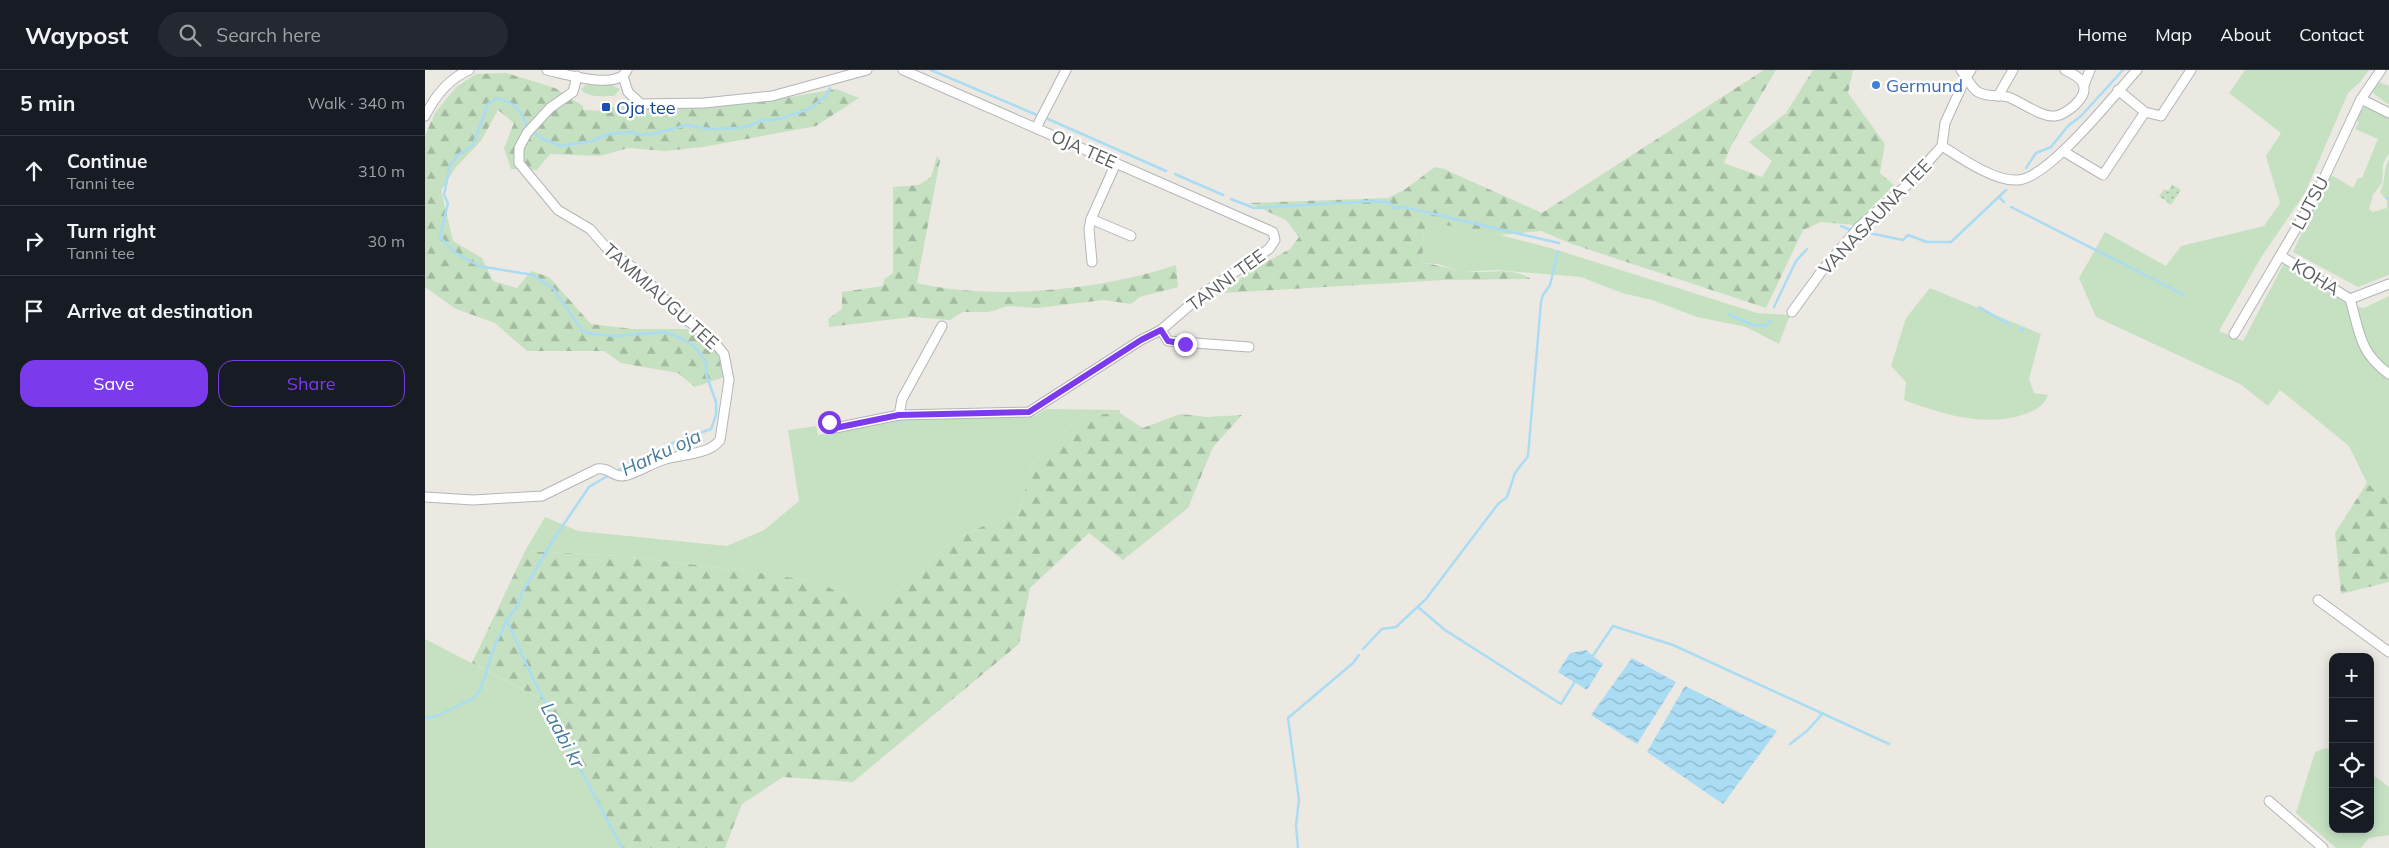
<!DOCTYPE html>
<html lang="en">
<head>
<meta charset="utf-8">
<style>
	:root { --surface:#171b24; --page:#242831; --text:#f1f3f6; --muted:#9ea1a6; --line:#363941; --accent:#7c3aed }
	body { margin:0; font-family:Mulish,sans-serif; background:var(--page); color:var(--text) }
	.controls { position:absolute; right:15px; bottom:15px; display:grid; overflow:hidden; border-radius:10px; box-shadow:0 2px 12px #0003 }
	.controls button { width:45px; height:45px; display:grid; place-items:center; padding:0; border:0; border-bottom:1px solid var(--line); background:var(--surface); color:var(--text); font:25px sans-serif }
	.stop { position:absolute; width:15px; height:15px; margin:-11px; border:4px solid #7c3aed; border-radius:50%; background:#fff }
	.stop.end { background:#7c3aed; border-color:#fff; box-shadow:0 1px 5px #0008 }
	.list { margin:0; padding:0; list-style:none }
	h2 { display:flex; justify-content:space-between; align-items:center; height:65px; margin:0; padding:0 20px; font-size:21px }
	h2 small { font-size:16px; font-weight:400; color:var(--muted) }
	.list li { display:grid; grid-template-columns:32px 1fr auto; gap:15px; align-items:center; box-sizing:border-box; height:70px; padding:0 20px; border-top:1px solid var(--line) }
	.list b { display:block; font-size:19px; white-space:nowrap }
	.list p { margin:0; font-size:16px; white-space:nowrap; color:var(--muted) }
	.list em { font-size:16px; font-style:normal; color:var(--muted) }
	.actions { display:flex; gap:10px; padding:15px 20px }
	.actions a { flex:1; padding:11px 0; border:1px solid var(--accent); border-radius:15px; text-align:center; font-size:18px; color:var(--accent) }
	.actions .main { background:var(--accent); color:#fff }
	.icon { flex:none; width:28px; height:28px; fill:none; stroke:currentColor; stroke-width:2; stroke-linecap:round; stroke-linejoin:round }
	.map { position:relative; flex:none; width:1964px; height:778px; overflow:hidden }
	header { display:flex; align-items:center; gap:30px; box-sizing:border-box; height:70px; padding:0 25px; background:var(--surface); border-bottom:1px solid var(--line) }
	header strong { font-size:24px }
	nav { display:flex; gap:28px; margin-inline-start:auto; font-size:18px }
	.search { width:350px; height:45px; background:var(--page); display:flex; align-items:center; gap:12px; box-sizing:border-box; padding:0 18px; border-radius:28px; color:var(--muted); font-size:19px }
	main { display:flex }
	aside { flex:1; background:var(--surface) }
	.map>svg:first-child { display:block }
	.green { fill:#c5e1c2 }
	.forest { fill:url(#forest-firs) }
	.park { fill:url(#park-dots) }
	.water { fill:url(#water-waves) }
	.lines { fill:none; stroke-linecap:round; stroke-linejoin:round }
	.stream { stroke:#aadcf4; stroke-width:2.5 }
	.minor-casing { stroke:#b3b5b8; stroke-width:11 }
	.minor { stroke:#fff; stroke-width:9 }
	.route { stroke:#7c3aed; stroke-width:6 }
	.shop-dot { fill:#3f7fe0; stroke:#fff; stroke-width:2 }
	.transit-dot { fill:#1a4fb4; stroke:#fff; stroke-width:2 }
	.labels { text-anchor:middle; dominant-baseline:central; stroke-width:5; stroke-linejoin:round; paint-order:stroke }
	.shop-label { font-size:18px; fill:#366cbe; stroke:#fff; text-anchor:start }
	.transit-label { font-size:18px; fill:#164399; stroke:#fff; text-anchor:start }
	.street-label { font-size:18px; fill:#5b5e61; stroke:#fff }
	.water-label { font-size:19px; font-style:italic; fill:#477a9c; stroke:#fff }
</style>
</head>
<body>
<header>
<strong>Waypost</strong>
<div class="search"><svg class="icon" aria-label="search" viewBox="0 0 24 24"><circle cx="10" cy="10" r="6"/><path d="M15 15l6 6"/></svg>Search here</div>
<nav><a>Home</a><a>Map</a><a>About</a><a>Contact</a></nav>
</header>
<main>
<aside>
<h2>5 min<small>Walk · 340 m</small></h2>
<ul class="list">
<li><svg class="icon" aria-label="ahead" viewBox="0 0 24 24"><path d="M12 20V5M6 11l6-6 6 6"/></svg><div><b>Continue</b><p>Tanni tee</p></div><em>310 m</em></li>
<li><svg class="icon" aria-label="right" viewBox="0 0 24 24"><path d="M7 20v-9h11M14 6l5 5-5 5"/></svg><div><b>Turn right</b><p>Tanni tee</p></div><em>30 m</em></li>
<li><svg class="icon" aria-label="arrive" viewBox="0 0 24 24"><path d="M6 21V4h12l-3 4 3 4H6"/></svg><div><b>Arrive at destination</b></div></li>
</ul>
<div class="actions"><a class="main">Save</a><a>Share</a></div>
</aside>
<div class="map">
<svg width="1964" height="778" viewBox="0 0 1964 778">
	<defs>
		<pattern id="forest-firs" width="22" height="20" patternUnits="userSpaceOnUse" patternTransform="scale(1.25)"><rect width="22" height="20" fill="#c5e1c2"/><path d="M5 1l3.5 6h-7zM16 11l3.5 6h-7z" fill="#a3baa1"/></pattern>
		<pattern id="park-dots" width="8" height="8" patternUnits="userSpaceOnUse" patternTransform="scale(1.25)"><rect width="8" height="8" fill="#c5e1c2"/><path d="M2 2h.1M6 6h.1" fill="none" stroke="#a3baa1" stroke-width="1.8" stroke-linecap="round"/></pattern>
		<pattern id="water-waves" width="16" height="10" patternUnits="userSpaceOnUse" patternTransform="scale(1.25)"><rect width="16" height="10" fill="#aadcf4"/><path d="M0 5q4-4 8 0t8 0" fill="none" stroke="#8db6c9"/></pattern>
	</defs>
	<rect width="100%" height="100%" fill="#ece9e3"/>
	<g class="green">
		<path d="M1820,0H1944L1935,12L1923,23L1880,123L1837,186L1794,261L1818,271L1859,193L1925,236L1939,238L1964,226V432L1942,413L1924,376L1855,320L1843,336L1815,314L1671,247L1654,208L1680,162L1741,196L1756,176L1839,156L1855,133L1841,86L1856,63L1804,23Z"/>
		<path d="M1954,12L1964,16V35L1944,20L1950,13Z"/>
		<path d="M161,14L187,15L195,19L189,26C179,26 164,28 156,20Z"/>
		<path d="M1939,37L1945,38L1964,48V83L1958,94L1957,113L1948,125L1944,139L1948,142L1962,138V131L1955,122C1961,111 1958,99 1964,89V205L1933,217L1868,182L1902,109L1908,106L1928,118L1933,108H1937L1953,69L1930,59L1934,52L1930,50Z"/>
		<path d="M1004,151L1075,165L1129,179L1332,243L1365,245L1354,274L1321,257L1272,247L1227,230L1197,223L1156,207L1070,200L1037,202L1013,194L997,193L999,160Z"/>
		<path d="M1505,218L1616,264L1604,309L1609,323L1623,325C1619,336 1611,340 1600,344C1561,358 1516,344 1479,330L1481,312L1466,296L1481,248Z"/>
		<path d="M621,339L695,340V343L655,346L608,392L592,448L565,453L530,469L450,540L393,512L330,502L196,486L100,481L120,447L153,461L302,476L339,460L374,431L363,360L391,356L393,365L479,348L547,346L608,347Z"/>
		<path d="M0,569L120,631L196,778H0Z"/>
		<path d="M1901,678L1908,682V759H1945V703L1964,717V765L1944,768L1936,778H1911L1871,743L1890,682Z"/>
	</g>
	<g class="forest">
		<path d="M1339,0H1351L1307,74L1299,93L1337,107L1347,91L1324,72L1361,43L1388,0H1428L1423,23L1460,74L1455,103L1469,115L1429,155L1396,152L1378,160L1341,238L1147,174L1116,161L1075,165L1004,152L999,160L997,193C1011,194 1023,199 1036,201C1059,205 1085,195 1106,209L1019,210L797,223L824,202L865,179L874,167L861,150L824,133L963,128L979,120L1010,97L1019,99L1117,143Z"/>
		<path d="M81,3L130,18L158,36V40L182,41V37H193L204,33L225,40L331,33L411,19L434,28L391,56L278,77L240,81L203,78L175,86L125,84L112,100L86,99L79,78L89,53L73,40L56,71L31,97L16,120L28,171L57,188L68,211L92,218L106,201L124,207L166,254L208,259H262L292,282L299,307L270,317L253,303L196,293L179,281H102L70,253L31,239L0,217V66L10,43L31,17L51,4Z"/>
		<path d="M512,86L515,90L492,213C569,231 676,220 751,195L753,217L715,227L706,234L679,230L612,238L584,236L563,242H538L525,250L487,247L404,257L403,249L417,239V222L458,216L459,209L468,203V117L494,115L506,107Z"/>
		<path d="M695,343L718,358L755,344L783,347L817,345L788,377L763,438L698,490L664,463L605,518L594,574L428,712L358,707L317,734L300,778H196L120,631L47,593L100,481L196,486L330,502L393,512L450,540L530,469L565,453L592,448L608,392L655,346Z"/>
		<path d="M1942,413L1964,432V512L1916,524L1910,463Z"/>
	</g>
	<path class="park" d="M1747,114L1756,120L1746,135L1734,126L1739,119L1743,121Z"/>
	<g class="water">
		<path d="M1161,580L1178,594L1162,620L1133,602L1145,583Z"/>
		<path d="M1207,588L1251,612L1212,674L1166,645Z"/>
		<path d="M1260,616L1352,661L1298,734L1222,682Z"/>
	</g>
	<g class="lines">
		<g class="stream">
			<path d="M506,0L612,45"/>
			<path d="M623,49L741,101"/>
			<path d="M102,56C94,37 92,34 71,28L63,34L48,75L33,85L25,95L19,125L23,133L15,167L29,182L54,196L108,205L129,219L157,261L168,264L190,266L239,262L256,268L270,277L281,292V304L291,332V345L286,359L252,371L189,402"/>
			<path d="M109,62L115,68L136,76L167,71L184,64L206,62L214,65L227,64L262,55L284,59L312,58L324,56L335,51L354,49L384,39L401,26L405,18"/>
			<path d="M1601,98L1611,83L1626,77L1643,56L1656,46L1698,0"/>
			<path d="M750,104L798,125"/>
			<path d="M1574,127L1579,132"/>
			<path d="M1962,128H1964"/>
			<path d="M806,129L829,138L949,131L965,133L970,138L978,137L1134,173"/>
			<path d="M1586,137L1759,225"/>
			<path d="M1416,156L1428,161"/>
			<path d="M1434,161L1478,170L1483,165L1502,172H1526L1581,120"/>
			<path d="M1349,237L1371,191L1382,179"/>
			<path d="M1554,237L1585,255"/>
			<path d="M1303,244L1328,255L1340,256L1345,251"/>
			<path d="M1594,259L1598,260"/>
			<path d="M993,537L1020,560L1136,634L1151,610"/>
			<path d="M82,551L110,613L197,778"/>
			<path d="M938,579L957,559L971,557L1001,529L1073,434L1082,427L1090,403L1103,386L1116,232L1118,225L1125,215L1133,181"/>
			<path d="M1167,587L1188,556L1248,575L1464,674"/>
			<path d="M0,648L12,646L49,628L56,618L70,575L81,552L93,535L98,521L130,467L164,417L184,405"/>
			<path d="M1365,674L1382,661L1398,643"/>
			<path d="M873,778L871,755L874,730L863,648L928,593L934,585"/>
		</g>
		<defs>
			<g id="minor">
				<path d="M122,0C140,4 193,21 202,0"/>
				<path d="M1536,0L1541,7L1546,0"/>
				<path d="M198,6L203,22L216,34L279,33L347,26L442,0"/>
				<path d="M1541,7C1544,12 1548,19 1553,22C1564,28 1572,24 1583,27C1597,32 1615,47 1630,46C1641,45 1664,27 1658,14C1656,7 1647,4 1640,0"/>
				<path d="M1659,15L1665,0"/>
				<path d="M1693,20L1720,42"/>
				<path d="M1573,26L1588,0"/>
				<path d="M1936,29L1964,43"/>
				<path d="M0,46C10,26 23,9 44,0"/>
				<path d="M611,58L641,0"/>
				<path d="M1517,76C1536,88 1570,112 1593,110C1624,108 1689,25 1712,0"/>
				<path d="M1517,76L1520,53L1541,7"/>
				<path d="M1638,81L1678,105L1720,42L1736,46L1766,0"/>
				<path d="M691,93L666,149L706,166"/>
				<path d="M666,149L664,159L667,192"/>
				<path d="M1856,186L1925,229C1935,263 1934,282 1964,304"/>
				<path d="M1925,229L1964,214"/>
				<path d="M1367,242L1396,202L1434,157L1482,115L1517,76"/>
				<path d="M736,260L743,271L824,277"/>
				<path d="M1809,264L1892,123L1936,29L1956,0"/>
				<path d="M474,345L477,329L517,256"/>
				<path d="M404,352L410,358L474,345L604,342L716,270L736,260L780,222L844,179L850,170L848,162L478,0"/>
				<path d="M0,427L48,430L117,426L172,399C184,397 187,406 197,406C208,406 228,392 241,389C257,384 284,385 295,370L304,310L299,284L285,267L255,245L212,200L186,183L165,159L133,140L94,93V78L102,63L125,38L148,22L152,6"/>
				<path d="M1893,530L1964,582"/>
				<path d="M1844,731L1898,778"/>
			</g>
		</defs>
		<use href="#minor" class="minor-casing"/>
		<use href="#minor" class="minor"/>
	</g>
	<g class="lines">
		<path class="route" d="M404,352L410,358L474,345L604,342L716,270L736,260L743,271L760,274"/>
	</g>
	<circle class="shop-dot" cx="1451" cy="15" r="5"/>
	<rect class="transit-dot" x="176" y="32" width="10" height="10" rx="2.5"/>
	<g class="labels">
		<g class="shop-label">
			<text x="1461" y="15">Germund</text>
		</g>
		<g class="transit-label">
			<text x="191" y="37">Oja tee</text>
		</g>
		<g class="street-label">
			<text transform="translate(659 79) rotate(24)">OJA TEE</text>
			<text transform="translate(1885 133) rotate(-62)">LUTSU</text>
			<text transform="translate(1450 147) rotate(-46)">VANASAUNA TEE</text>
			<text transform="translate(1891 207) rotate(32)">KOHA</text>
			<text transform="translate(801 210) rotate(-36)">TANNI TEE</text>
			<text transform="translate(236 226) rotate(42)">TAMMIAUGU TEE</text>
		</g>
		<g class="water-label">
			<text transform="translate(236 382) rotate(-25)">Harku oja</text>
			<text transform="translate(138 665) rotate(62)">Laabi kr</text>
		</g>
	</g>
</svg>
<div class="controls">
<button>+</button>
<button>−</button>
<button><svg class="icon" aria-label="locate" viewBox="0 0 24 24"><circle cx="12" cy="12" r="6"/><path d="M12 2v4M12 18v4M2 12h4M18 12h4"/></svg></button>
<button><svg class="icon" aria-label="layers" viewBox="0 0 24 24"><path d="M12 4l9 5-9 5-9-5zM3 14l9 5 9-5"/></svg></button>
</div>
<div class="stop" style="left:404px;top:352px"></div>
<div class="stop end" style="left:760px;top:274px"></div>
</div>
</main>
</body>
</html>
